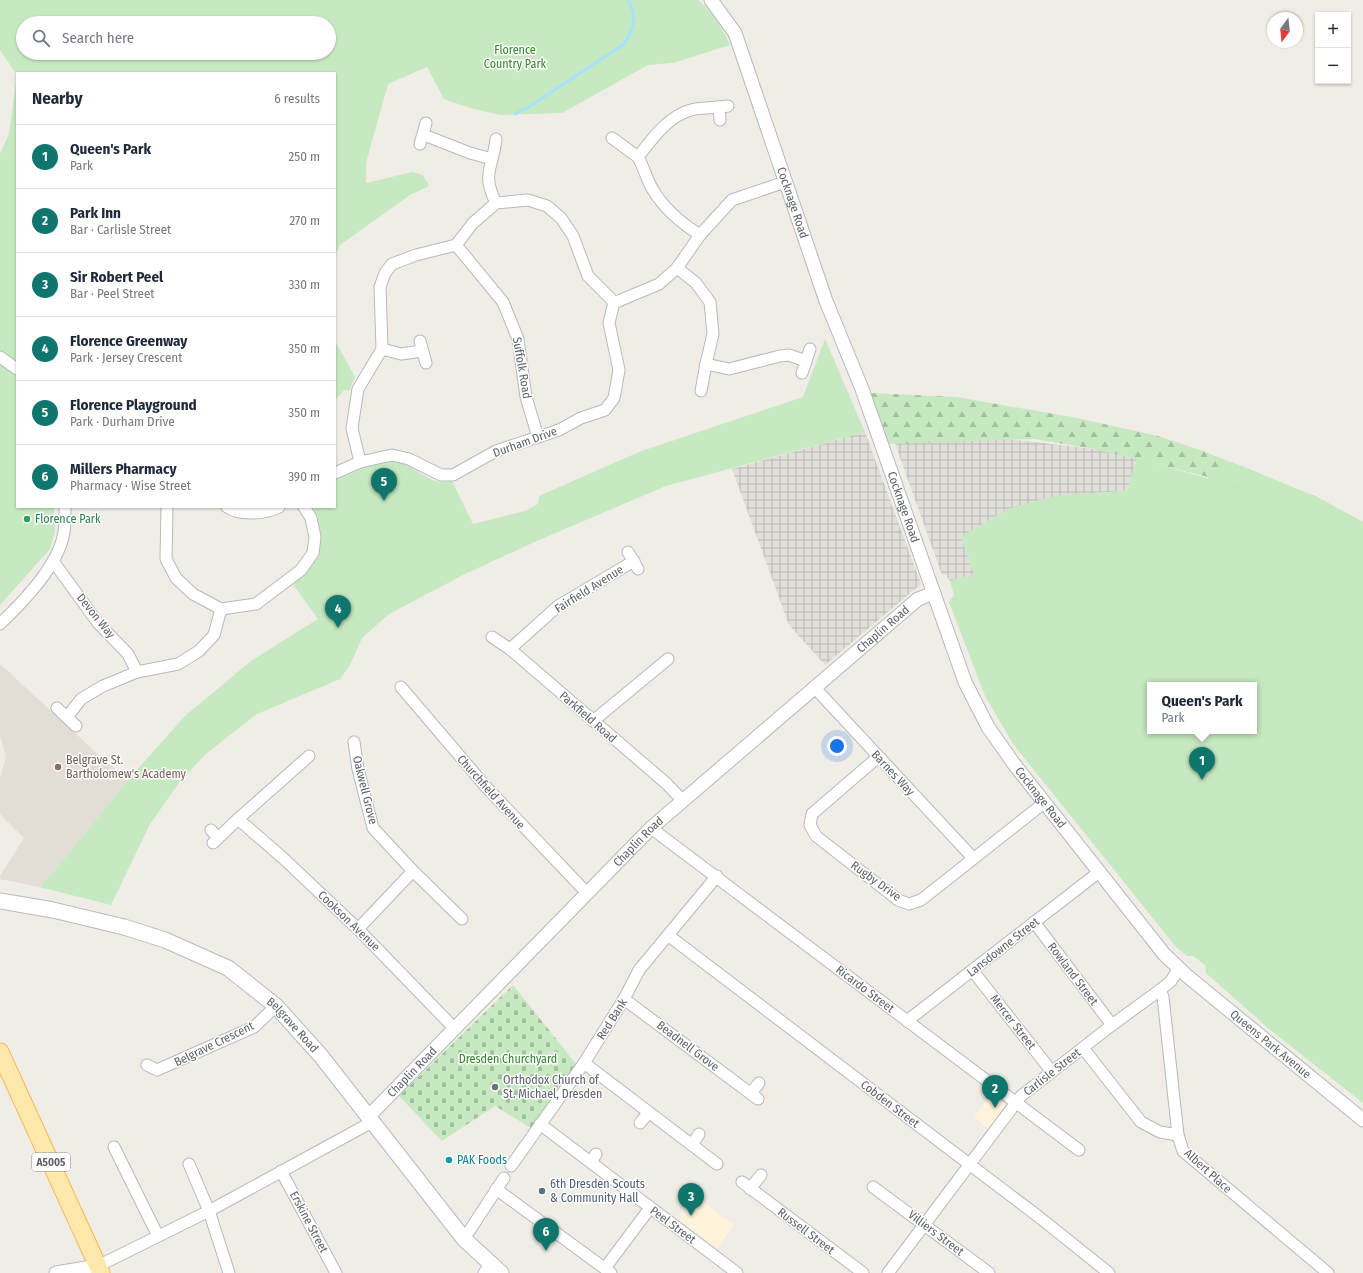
<!DOCTYPE html>
<html lang="en">
<head>
<meta charset="utf-8">
<style>
	:root { --surface:#fff; --page:#f2f2f3; --text:#1f2937; --muted:#747a83; --line:#e0e1e3; --accent:#0f766e }
	body { margin:0; font-family:"Fira Sans Condensed",sans-serif; background:var(--page); color:var(--text) }
	.controls { position:absolute; right:12px; top:12px; display:grid; overflow:hidden; border-radius:0px; box-shadow:0 1px 3px #0004 }
	.controls button { width:36px; height:36px; display:grid; place-items:center; padding:0; border:0; border-bottom:1px solid var(--line); background:var(--surface); color:var(--text); font:20px sans-serif }
	.compass { position:absolute; left:1267px; top:12px; width:36px; height:36px; border-radius:50%; background:var(--surface); box-shadow:0 1px 3px #0004; rotate:195deg }
	.you { position:absolute; left:837px; top:746px; width:14px; height:14px; margin:-10px; border:3px solid #fff; border-radius:50%; background:#1a73e8; box-shadow:0 0 0 6px #1a73e833 }
	.badge { display:grid; place-items:center; width:26px; height:26px; border-radius:50%; background:var(--accent); color:#fff; font-size:13px; font-weight:700 }
	.pin { position:absolute; translate:-50% -33px; filter:drop-shadow(0 1px 2px #0008) }
	.pin::after { content:''; position:absolute; top:21px; width:14px; height:12px; background:inherit; clip-path:polygon(0 0,100% 0,50% 100%) }
	.popup { position:absolute; left:1147px; top:682px; width:110px; height:52px; box-sizing:border-box; display:grid; place-content:center; border-radius:0px; background:var(--surface); filter:drop-shadow(0 1px 3px #0005); font-size:13px; white-space:nowrap; color:var(--muted) }
	.popup b { font-size:15px; color:var(--text) }
	.popup::after { content:''; position:absolute; left:50%; top:100%; margin-left:-8px; border:8px solid transparent; border-top-color:var(--surface) }
	.list { margin:0; padding:0; list-style:none }
	h2 { display:flex; justify-content:space-between; align-items:center; height:52px; margin:0; padding:0 16px; font-size:17px }
	h2 small { font-size:13px; font-weight:400; color:var(--muted) }
	.list li { display:grid; grid-template-columns:26px 1fr auto; gap:12px; align-items:center; box-sizing:border-box; height:64px; padding:0 16px; border-top:1px solid var(--line) }
	.list b { display:block; font-size:15px; white-space:nowrap }
	.list p { margin:0; font-size:13px; white-space:nowrap; color:var(--muted) }
	.list em { font-size:13px; font-style:normal; color:var(--muted) }
	.icon { flex:none; width:22px; height:22px; fill:none; stroke:currentColor; stroke-width:2; stroke-linecap:round; stroke-linejoin:round }
	.map { position:relative; flex:none; width:1363px; height:1273px; overflow:hidden }
	.search { position:absolute; background:var(--surface); box-shadow:0 1px 3px #0004; left:16px; top:16px; width:320px; height:44px; display:flex; align-items:center; gap:10px; box-sizing:border-box; padding:0 14px; border-radius:22px; color:var(--muted); font-size:15px }
	.panel { position:absolute; background:var(--surface); box-shadow:0 1px 3px #0004; left:16px; top:72px; width:320px; height:436px; border-radius:0px }
	.map>svg:first-child { display:block }
	.commercial { fill:#fff3dc }
	.industrial { fill:url(#industrial-grid) }
	.education { fill:#e2ded6 }
	.forest { fill:url(#forest-firs) }
	.cemetery { fill:url(#cemetery-stones) }
	.park { fill:#c6e9c1; fill-rule:evenodd }
	.lines { fill:none; stroke-linecap:round; stroke-linejoin:round }
	.stream { stroke:#a7e3ff; stroke-width:3 }
	.minor-casing { stroke:#b6b9bd; stroke-width:13 }
	.tertiary-casing { stroke:#b6b9bd; stroke-width:15 }
	.secondary-casing { stroke:#b7bbc0; stroke-width:17 }
	.primary-casing { stroke:#f9b856; stroke-width:19 }
	.minor { stroke:#fff; stroke-width:11 }
	.tertiary { stroke:#fff; stroke-width:13 }
	.secondary { stroke:#fff; stroke-width:15 }
	.primary { stroke:#ffe8ac; stroke-width:17 }
	.leisure-dot { fill:#2e9e5b; stroke:#fff; stroke-width:1.5 }
	.education-dot { fill:#8d6e63; stroke:#fff; stroke-width:1.5 }
	.worship-dot { fill:#6b7280; stroke:#fff; stroke-width:1.5 }
	.culture-dot { fill:#0f9aa8; stroke:#fff; stroke-width:1.5 }
	.service-dot { fill:#5c6f8a; stroke:#fff; stroke-width:1.5 }
	.labels { text-anchor:middle; dominant-baseline:central; stroke-width:3; stroke-linejoin:round; paint-order:stroke }
	.shield { fill:#fff; stroke:#8e9295; stroke-width:1 }
	.shield-label { font-size:11px; font-weight:bold; fill:#5d6367 }
	.park-label { font-size:12px; fill:#368330; stroke:#fff }
	.street-label { font-size:12px; fill:#5d6367; stroke:#fff }
	.leisure-label { font-size:12px; fill:#27864d; stroke:#fff; text-anchor:start }
	.education-label { font-size:12px; fill:#785e54; stroke:#fff; text-anchor:start }
	.worship-label { font-size:12px; fill:#5b616d; stroke:#fff; text-anchor:start }
	.culture-label { font-size:12px; fill:#0d838f; stroke:#fff; text-anchor:start }
	.service-label { font-size:12px; fill:#4e5e75; stroke:#fff; text-anchor:start }
</style>
</head>
<body>
<div class="map">
<svg width="1363" height="1273" viewBox="0 0 1363 1273">
	<defs>
		<pattern id="industrial-grid" width="8" height="8" patternUnits="userSpaceOnUse"><rect width="8" height="8" fill="#e1dfda"/><path d="M0 4h8M4 0v8" fill="none" stroke="#bab8b5"/></pattern>
		<pattern id="forest-firs" width="22" height="20" patternUnits="userSpaceOnUse"><rect width="22" height="20" fill="#c6e9c1"/><path d="M5 1l3.5 6h-7zM16 11l3.5 6h-7z" fill="#a4c0a1"/></pattern>
		<pattern id="cemetery-stones" width="16" height="16" patternUnits="userSpaceOnUse"><rect width="16" height="16" fill="#c6e9c1"/><path d="M2 7V4a2 2 0 0 1 4 0v3zM10 15v-3a2 2 0 0 1 4 0v3z" fill="#a4c0a1"/></pattern>
	</defs>
	<rect width="100%" height="100%" fill="#f0ede6"/>
	<g class="commercial">
		<path d="M991,1094L1005,1105V1108L988,1129L974,1117Z"/>
		<path d="M697,1197L734,1225L717,1248L679,1220Z"/>
	</g>
	<g class="industrial">
		<path d="M865,432L921,584L825,665L789,625L732,469Z"/>
		<path d="M981,436L1095,449L1137,459L1127,491L1059,495L1008,509L961,537L974,574L950,581L946,575H942L893,438Z"/>
	</g>
	<path class="education" d="M0,664L127,781L64,859L39,887L0,879V876L24,838L0,814V778L6,757L0,736Z"/>
	<path class="forest" d="M871,393L957,397L1077,418L1158,436L1203,451L1317,497L1363,522L961,537L1008,509L1059,495L1207,499L1208,477L1095,449L1034,439L888,444Z"/>
	<path class="cemetery" d="M513,985L576,1064L531,1128L495,1106L442,1141L399,1096Z"/>
	<g class="park">
		<path d="M0,0H698C713,13 722,27 730,45L673,63L648,65L562,113L500,115L470,108L444,99L427,67L388,84L366,163V183L412,172L423,175L429,186L410,195L340,245L335,255V73H17V507H54L55,531L50,549L0,605V154L9,134L17,75L0,50ZM23,23H329V53H23Z"/>
		<path d="M825,339L865,432L666,486L539,540L465,574L389,614L362,638L350,665L340,679L257,714L207,753L181,780L150,824L111,905L39,887L64,859L127,781L185,716L251,661L318,619L292,583C308,557 330,539 313,507H335V480C353,473 375,461 395,462C414,462 428,488 452,481L473,524L525,511L538,504L539,496L639,452L803,397Z"/>
		<path d="M335,341L355,377L349,391L344,390L335,400Z"/>
		<path d="M1137,459L1207,478L1261,496L1208,477L1232,462L1317,497L1363,522V1103L1269,1029L1206,973L1205,965L1193,956H1187L1176,947L1013,744L985,696L949,602L954,595L950,581L974,574L961,537L1008,509L1059,495L1127,491ZM1150,685H1254V731H1150Z"/>
	</g>
	<g class="lines">
		<path class="stream" d="M515,114L527,108L624,44C634,29 637,16 628,0"/>
		<defs>
			<g id="minor">
				<path d="M719,107L720,120"/>
				<path d="M424,135L470,153L492,159"/>
				<path d="M612,138L638,157"/>
				<path d="M420,144L426,123"/>
				<path d="M496,203C481,173 493,168 496,139"/>
				<path d="M700,235C681,223 665,210 653,190C647,180 644,168 638,157C652,139 668,116 691,110C702,107 716,108 728,106"/>
				<path d="M456,245L503,302L518,339L526,397L538,437"/>
				<path d="M677,268L696,283L710,302L713,334L706,364L729,369L780,356L789,355L806,361"/>
				<path d="M621,300L659,284L677,268L700,235L732,200L785,182"/>
				<path d="M420,341L426,363"/>
				<path d="M382,349L401,354L422,351"/>
				<path d="M0,357L17,369"/>
				<path d="M802,373L810,349"/>
				<path d="M701,391L706,364"/>
				<path d="M360,462L352,428L358,389L382,349L380,287L385,273L392,264L416,255L456,245L473,223L496,203L528,200L547,206L561,218L573,236L588,276L614,302"/>
				<path d="M335,473L360,462L392,455L409,459L441,475H453L496,451L559,430L581,418L605,410L614,398L619,370L609,323L614,302L619,301"/>
				<path d="M167,507L166,559L176,578L193,594L221,609L256,604L301,570L313,553L315,537L311,518L304,507"/>
				<path d="M227,507C240,516 265,514 279,507"/>
				<path d="M628,552L638,569"/>
				<path d="M53,561L98,623L128,654L137,672"/>
				<path d="M0,624C24,601 59,565 64,532C65,524 65,515 65,507"/>
				<path d="M492,637L510,649L667,784L682,800"/>
				<path d="M510,649L558,606L634,561"/>
				<path d="M401,687L487,788L586,892"/>
				<path d="M814,687L973,858"/>
				<path d="M57,708L76,726"/>
				<path d="M68,716L81,699L103,686L137,672L178,664L199,651L214,635L221,609"/>
				<path d="M593,721L668,659"/>
				<path d="M354,742L358,769L373,828L413,871L462,919"/>
				<path d="M878,757L812,814L810,825L816,836L898,900L909,904L921,900L1044,803"/>
				<path d="M238,819L283,858L358,929L455,1029"/>
				<path d="M651,828L1079,1150"/>
				<path d="M211,830L218,838"/>
				<path d="M213,843L238,819L309,756"/>
				<path d="M1034,922L1112,1025"/>
				<path d="M358,929L413,871"/>
				<path d="M669,936L1039,1217L1109,1273"/>
				<path d="M973,971L1052,1072"/>
				<path d="M1160,990L1163,997L1178,1135L1183,1151L1328,1273"/>
				<path d="M624,999L758,1099"/>
				<path d="M908,1022L912,1017L1099,872"/>
				<path d="M1083,1048L1141,1122L1160,1132L1178,1135"/>
				<path d="M584,1063L717,1164"/>
				<path d="M147,1065L157,1070L254,1027L276,1006"/>
				<path d="M751,1093L759,1083"/>
				<path d="M640,1123L648,1113"/>
				<path d="M540,1124L737,1273"/>
				<path d="M692,1145L699,1134"/>
				<path d="M114,1147L158,1236"/>
				<path d="M591,1162L596,1154"/>
				<path d="M189,1164L209,1211L229,1273"/>
				<path d="M511,1166L584,1063L624,999L639,970L717,876"/>
				<path d="M281,1171L336,1273"/>
				<path d="M742,1182L863,1273"/>
				<path d="M873,1187L989,1273"/>
				<path d="M496,1189L611,1273"/>
				<path d="M750,1189L761,1175"/>
				<path d="M464,1239L504,1178"/>
				<path d="M98,1266L209,1211L372,1122"/>
				<path d="M605,1268L650,1208"/>
				<path d="M484,1273L491,1264"/>
				<path d="M888,1273L1021,1096L1112,1025L1160,990L1171,981L1179,968"/>
			</g>
			<g id="tertiary">
				<path id="s1" d="M711,0L735,33L826,301L862,389L965,682L988,727L1014,764L1164,954L1186,975L1363,1120"/>
				<path id="s2" d="M368,1117L651,828L918,599L934,593"/>
				<path d="M56,1273L98,1266"/>
			</g>
			<g id="secondary">
				<path id="s3" d="M0,901L53,910L124,927L165,940L228,968L276,1006L321,1056L464,1239L501,1273"/>
			</g>
			<path id="primary" d="M0,1052L101,1273"/>
		</defs>
		<use href="#minor" class="minor-casing"/>
		<use href="#tertiary" class="tertiary-casing"/>
		<use href="#secondary" class="secondary-casing"/>
		<use href="#primary" class="primary-casing"/>
		<use href="#minor" class="minor"/>
		<use href="#tertiary" class="tertiary"/>
		<use href="#secondary" class="secondary"/>
		<use href="#primary" class="primary"/>
	</g>
	<circle class="leisure-dot" cx="27" cy="519" r="4"/>
	<circle class="education-dot" cx="58" cy="767" r="4"/>
	<circle class="worship-dot" cx="495" cy="1087" r="4"/>
	<circle class="culture-dot" cx="449" cy="1160" r="4"/>
	<circle class="service-dot" cx="542" cy="1191" r="4"/>
	<g class="labels">
		<rect class="shield" x="32" y="1153" width="38" height="18" rx="3"/>
		<g class="shield-label">
			<text x="51" y="1162">A5005</text>
		</g>
		<g class="park-label">
			<text x="515" y="50">Florence<tspan x="515" dy="14">Country Park</tspan></text>
			<text x="508" y="1059">Dresden Churchyard</text>
		</g>
		<g class="street-label">
			<text stroke="none"><textPath href="#s1" startOffset="220">Cocknage Road</textPath></text>
			<text transform="translate(522 368) rotate(80)">Suffolk Road</text>
			<text transform="translate(525 442) rotate(-20)">Durham Drive</text>
			<text stroke="none"><textPath href="#s1" startOffset="544">Cocknage Road</textPath></text>
			<text transform="translate(589 589) rotate(-32)">Fairfield Avenue</text>
			<text transform="translate(96 616) rotate(51)">Devon Way</text>
			<text stroke="none"><textPath href="#s2" startOffset="710">Chaplin Road</textPath></text>
			<text transform="translate(588 717) rotate(41)">Parkfield Road</text>
			<text transform="translate(893 773) rotate(47)">Barnes Way</text>
			<text transform="translate(365 790) rotate(76)">Oakwell Grove</text>
			<text transform="translate(491 792) rotate(48)">Churchfield Avenue</text>
			<text stroke="none"><textPath href="#s1" startOffset="868">Cocknage Road</textPath></text>
			<text stroke="none"><textPath href="#s2" startOffset="386">Chaplin Road</textPath></text>
			<text transform="translate(876 881) rotate(36)">Rugby Drive</text>
			<text transform="translate(349 921) rotate(44)">Cookson Avenue</text>
			<text transform="translate(1003 947) rotate(-38)">Lansdowne Street</text>
			<text transform="translate(1073 974) rotate(53)">Rowland Street</text>
			<text transform="translate(865 989) rotate(37)">Ricardo Street</text>
			<text transform="translate(612 1019) rotate(-58)">Red Bank</text>
			<text transform="translate(1013 1022) rotate(52)">Mercer Street</text>
			<text stroke="none"><textPath href="#s3" startOffset="325">Belgrave Road</textPath></text>
			<text transform="translate(214 1044) rotate(-26)">Belgrave Crescent</text>
			<text stroke="none"><textPath href="#s1" startOffset="1207">Queens Park Avenue</textPath></text>
			<text transform="translate(688 1046) rotate(37)">Beadnell Grove</text>
			<text transform="translate(1052 1072) rotate(-38)">Carlisle Street</text>
			<text stroke="none"><textPath href="#s2" startOffset="63">Chaplin Road</textPath></text>
			<text transform="translate(890 1104) rotate(37)">Cobden Street</text>
			<text transform="translate(1208 1171) rotate(42)">Albert Place</text>
			<text transform="translate(309 1222) rotate(62)">Erskine Street</text>
			<text transform="translate(673 1225) rotate(37)">Peel Street</text>
			<text transform="translate(806 1231) rotate(37)">Russell Street</text>
			<text transform="translate(936 1233) rotate(37)">Villiers Street</text>
		</g>
		<g class="leisure-label">
			<text x="35" y="519">Florence Park</text>
		</g>
		<g class="education-label">
			<text x="66" y="760">Belgrave St.<tspan x="66" dy="14">Bartholomew's Academy</tspan></text>
		</g>
		<g class="worship-label">
			<text x="503" y="1080">Orthodox Church of<tspan x="503" dy="14">St. Michael, Dresden</tspan></text>
		</g>
		<g class="culture-label">
			<text x="457" y="1160">PAK Foods</text>
		</g>
		<g class="service-label">
			<text x="550" y="1184">6th Dresden Scouts<tspan x="550" dy="14">&amp; Community Hall</tspan></text>
		</g>
	</g>
</svg>
<div class="controls">
<button>+</button>
<button>−</button>
</div>
<svg class="compass" viewBox="-18 -18 36 36"><path d="M0-13l5 13h-10z" fill="#e53935"/><path d="M0 13l5-13h-10z" fill="#747a83"/></svg>
<div class="you"></div>
<div class="pin badge" style="left:1202px;top:780px">1</div>
<div class="popup"><b>Queen's Park</b>Park</div>
<div class="pin badge" style="left:995px;top:1108px">2</div>
<div class="pin badge" style="left:691px;top:1216px">3</div>
<div class="pin badge" style="left:338px;top:628px">4</div>
<div class="pin badge" style="left:384px;top:501px">5</div>
<div class="pin badge" style="left:546px;top:1251px">6</div>
<div class="search"><svg class="icon" aria-label="search" viewBox="0 0 24 24"><circle cx="10" cy="10" r="6"/><path d="M15 15l6 6"/></svg>Search here</div>
<section class="panel">
<h2>Nearby<small>6 results</small></h2>
<ul class="list">
<li><span class="badge">1</span><div><b>Queen's Park</b><p>Park</p></div><em>250 m</em></li>
<li><span class="badge">2</span><div><b>Park Inn</b><p>Bar · Carlisle Street</p></div><em>270 m</em></li>
<li><span class="badge">3</span><div><b>Sir Robert Peel</b><p>Bar · Peel Street</p></div><em>330 m</em></li>
<li><span class="badge">4</span><div><b>Florence Greenway</b><p>Park · Jersey Crescent</p></div><em>350 m</em></li>
<li><span class="badge">5</span><div><b>Florence Playground</b><p>Park · Durham Drive</p></div><em>350 m</em></li>
<li><span class="badge">6</span><div><b>Millers Pharmacy</b><p>Pharmacy · Wise Street</p></div><em>390 m</em></li>
</ul>
</section>
</div>
</body>
</html>
